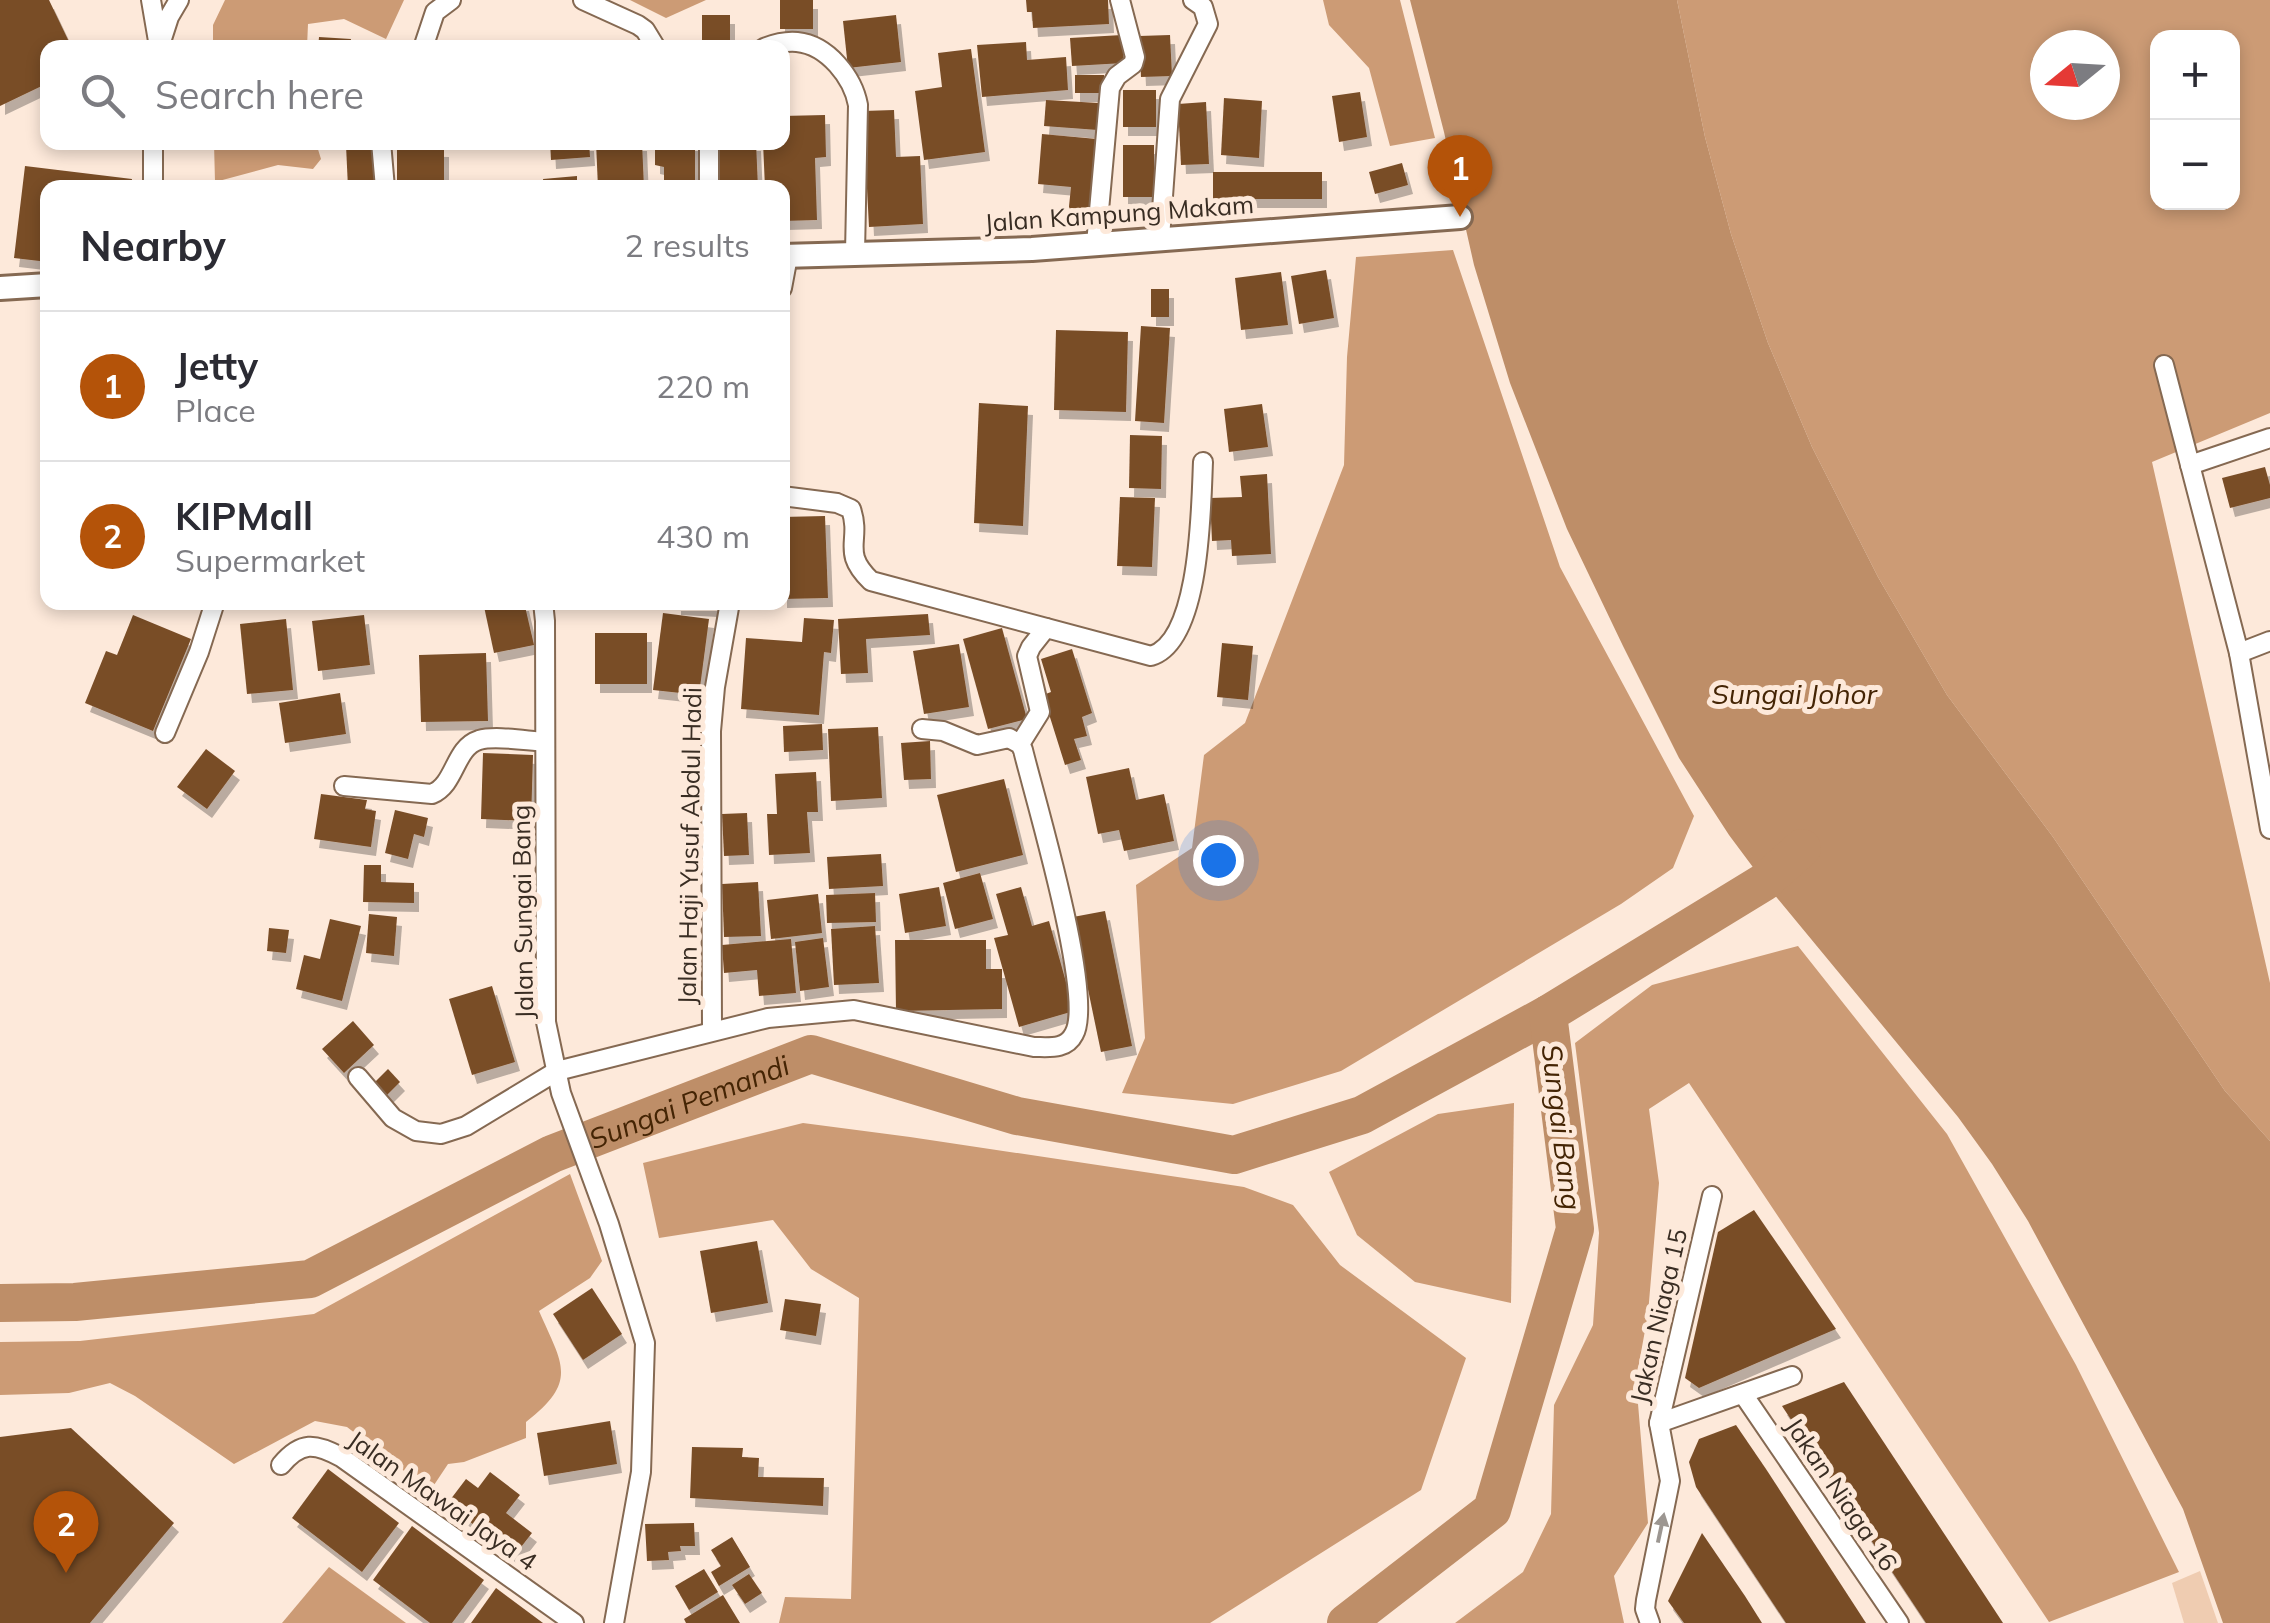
<!DOCTYPE html>
<html lang="en">
<head>
<meta charset="utf-8">
<style>
	:root { --surface:#fff; --page:#f2f2f3; --text:#2b2b33; --muted:#7c7c81; --line:#e1e1e2; --accent:#b45309 }
	body { margin:0; font-family:Mulish,sans-serif; background:var(--page); color:var(--text) }
	.controls { position:absolute; right:30px; top:30px; display:grid; overflow:hidden; border-radius:20px; box-shadow:0 5px 15px #0003 }
	.controls button { width:90px; height:90px; display:grid; place-items:center; padding:0; border:0; border-bottom:2px solid var(--line); background:var(--surface); color:var(--text); font:50px sans-serif }
	.compass { position:absolute; left:2030px; top:30px; width:90px; height:90px; border-radius:50%; background:var(--surface); box-shadow:0 5px 15px #0003; rotate:252deg }
	.you { position:absolute; left:1218px; top:860px; width:35px; height:35px; margin:-25px; border:8px solid #fff; border-radius:50%; background:#1a73e8; box-shadow:0 0 0 15px #1a73e833 }
	.badge { display:grid; place-items:center; width:65px; height:65px; border-radius:50%; background:var(--accent); color:#fff; font-size:32px; font-weight:700 }
	.pin { position:absolute; translate:-50% -82px; filter:drop-shadow(0 2px 5px #0008) }
	.pin::after { content:''; position:absolute; top:52px; width:35px; height:30px; background:inherit; clip-path:polygon(0 0,100% 0,50% 100%) }
	.list { margin:0; padding:0; list-style:none }
	h2 { display:flex; justify-content:space-between; align-items:center; height:130px; margin:0; padding:0 40px; font-size:42px }
	h2 small { font-size:32px; font-weight:400; color:var(--muted) }
	.list li { display:grid; grid-template-columns:65px 1fr auto; gap:30px; align-items:center; box-sizing:border-box; height:150px; padding:0 40px; border-top:2px solid var(--line) }
	.list b { display:block; font-size:38px; white-space:nowrap }
	.list p { margin:0; font-size:32px; white-space:nowrap; color:var(--muted) }
	.list em { font-size:32px; font-style:normal; color:var(--muted) }
	.icon { flex:none; width:55px; height:55px; fill:none; stroke:currentColor; stroke-width:2; stroke-linecap:round; stroke-linejoin:round }
	.map { position:relative; flex:none; width:2270px; height:1623px; overflow:hidden }
	.search { position:absolute; background:var(--surface); box-shadow:0 5px 15px #0003; left:40px; top:40px; width:750px; height:110px; display:flex; align-items:center; gap:25px; box-sizing:border-box; padding:0 35px; border-radius:20px; color:var(--muted); font-size:38px }
	.panel { position:absolute; background:var(--surface); box-shadow:0 5px 15px #0003; left:40px; top:180px; width:750px; height:430px; border-radius:20px }
	.map>svg:first-child { display:block }
	.green { fill:#efccb1 }
	.forest { fill:#cc9b75; fill-rule:evenodd }
	.water { fill:#be8e68 }
	.lines { fill:none; stroke-linecap:round; stroke-linejoin:round }
	.river { stroke:#be8e68; stroke-width:38 }
	.building { fill:#794d28; filter:url(#shadow) }
	.minor-casing { stroke:#856952; stroke-width:22 }
	.tertiary-casing { stroke:#856952; stroke-width:28 }
	.minor { stroke:#fff; stroke-width:18 }
	.tertiary { stroke:#fff; stroke-width:22 }
	.oneway { fill:#9c9691 }
	.labels { text-anchor:middle; dominant-baseline:central; stroke-width:10; stroke-linejoin:round; paint-order:stroke }
	.street-label { font-size:25px; fill:#392d23; stroke:#fde9da }
	.water-label { font-size:28px; font-style:italic; fill:#442404; stroke:#fde9da }
</style>
</head>
<body>
<div class="map">
<svg width="2270" height="1623" viewBox="0 0 2270 1623">
	<defs>
		<filter id="shadow"><feDropShadow dx="5" dy="9" stdDeviation="0" flood-color="#0004"/></filter>
	</defs>
	<rect width="100%" height="100%" fill="#fde9da"/>
	<path class="green" d="M2200,1571L2218,1623H2184L2172,1583Z"/>
	<g class="forest">
		<path d="M225,0H404L386,39L344,19L308,24L307,47H213V25Z"/>
		<path d="M630,0H706L666,18Z"/>
		<path d="M1323,0H1400L1435,138L1390,146L1369,68L1329,25Z"/>
		<path d="M1677,0H2270V413L2152,462L2270,983V1141L2225,1091L2053,837L1947,695L1878,577L1812,447L1768,343L1731,234L1705,137ZM2158,38H2232V202H2158ZM2045,45H2105V105H2045Z"/>
		<path d="M214,143H316L321,159L313,169L278,165L215,182Z"/>
		<path d="M1453,250L1560,567L1694,816L1673,868L1621,904L1341,1071L1233,1104L1122,1093L1145,1038L1136,885L1192,848L1204,755L1245,723L1344,465L1347,357L1356,257Z"/>
		<path d="M1798,946L1947,1134L2076,1365L2179,1572L2049,1622L1689,1083L1649,1109L1659,1183L1648,1314L1636,1380L1648,1523L1614,1576L1624,1623H1455L1523,1572L1551,1514L1554,1405L1593,1325L1599,1233L1575,1043L1652,985Z"/>
		<path d="M1514,1103L1511,1303L1415,1282L1357,1235L1329,1172L1438,1114Z"/>
		<path d="M803,1123L910,1137L1244,1187L1293,1205L1340,1265L1466,1358L1421,1490L1210,1623H779L785,1597L851,1599L859,1298L811,1269L773,1220L659,1238L643,1163Z"/>
		<path d="M570,1174L602,1261L590,1278L539,1311C562,1364 579,1381 526,1422V1438L464,1462L448,1464L430,1491L347,1427L315,1421L234,1464L135,1396L110,1383L69,1393L0,1395V1342L80,1341L314,1314Z"/>
		<path d="M329,1567L406,1623H282Z"/>
	</g>
	<path class="water" d="M1410,0H1677L1705,137L1731,234L1768,343L1812,447L1878,577L1947,695L2053,837L2225,1091L2270,1141V1623H2223L2183,1509L2028,1221L1992,1164L1958,1117L1764,882L1729,835L1679,758L1623,646L1567,529L1510,383L1474,265L1444,132Z"/>
	<g class="lines">
		<g class="river">
			<path id="s1" d="M0,1303L75,1302L310,1279L552,1154L811,1054L1017,1116L1234,1155L1362,1115L1548,1014"/>
			<path d="M1346,1623L1492,1510L1575,1229L1548,1014L1764,882L1802,848"/>
		</g>
	</g>
	<g class="building">
		<path d="M0,0H49L72,48H48V83L0,106Z"/>
		<rect x="780" y="0" width="33" height="29"/>
		<path d="M1026,0H1108L1109,24L1033,28L1032,12H1027Z"/>
		<rect x="702" y="15" width="28" height="33"/>
		<path d="M896,15L901,62L848,68L843,21Z"/>
		<path d="M1122,35L1124,63L1072,66L1070,38Z"/>
		<path d="M1170,35L1172,76L1141,77L1139,36Z"/>
		<path d="M319,37L351,39L350,48H318Z"/>
		<path d="M1026,42L1027,60L1066,57L1068,90L982,97L977,45Z"/>
		<path d="M971,49L985,152L924,160L915,91L942,87L938,53Z"/>
		<rect x="1075" y="75" width="29" height="18"/>
		<rect x="1123" y="90" width="33" height="37"/>
		<path d="M1360,92L1367,137L1339,142L1332,96Z"/>
		<path d="M1224,98L1262,101L1259,158L1221,155Z"/>
		<path d="M1046,100L1099,103L1098,130L1044,126Z"/>
		<path d="M1206,102L1209,164L1181,165L1178,104Z"/>
		<path d="M894,110L896,157L920,156L923,224L869,227L863,111Z"/>
		<path d="M825,115L826,157L815,158L817,220L782,221V188H765L763,142H782V116Z"/>
		<path d="M1042,134L1097,139L1091,218L1068,216L1071,187L1038,184Z"/>
		<path d="M550,142H589L590,157L551,160Z"/>
		<path d="M596,142H642L644,188H598Z"/>
		<path d="M655,142H695V188H664V167L655,165Z"/>
		<path d="M718,142H756L758,188H720Z"/>
		<path d="M375,144L377,188H348L346,145Z"/>
		<rect x="1123" y="145" width="31" height="52"/>
		<path d="M397,147L444,148V188H397Z"/>
		<path d="M1402,163L1408,185L1375,194L1369,172Z"/>
		<path d="M25,166L132,179L131,188H48V262L14,258Z"/>
		<rect x="1213" y="172" width="109" height="27"/>
		<path d="M577,176V188H544L543,179Z"/>
		<path d="M1326,270L1334,318L1299,324L1291,276Z"/>
		<path d="M1281,272L1288,325L1241,330L1235,278Z"/>
		<rect x="1151" y="289" width="18" height="28"/>
		<path d="M1141,326L1170,328L1164,423L1135,421Z"/>
		<path d="M1056,330L1128,332L1126,412L1054,410Z"/>
		<path d="M979,403L1028,406L1023,526L974,523Z"/>
		<path d="M1262,404L1268,447L1229,452L1224,409Z"/>
		<path d="M1130,435L1162,436L1161,489L1129,488Z"/>
		<path d="M2265,467L2270,485V498L2230,508L2222,478Z"/>
		<path d="M1267,474L1271,554L1232,556L1231,540L1212,541L1210,498L1242,497L1240,476Z"/>
		<path d="M1120,497L1155,498L1152,567L1117,566Z"/>
		<path d="M825,516L828,598L782,599V517Z"/>
		<path d="M483,602H524L534,645L494,653Z"/>
		<path d="M676,602H713V608L676,606Z"/>
		<path d="M663,613L709,619L699,695L653,690Z"/>
		<path d="M928,614L930,635L866,639L868,673L841,674L838,619Z"/>
		<path d="M133,615L191,639L153,731L85,703L106,651L117,655Z"/>
		<path d="M364,615L370,665L318,671L312,621Z"/>
		<path d="M804,618L834,620L831,653L824,652L819,715L741,709L746,638L802,642Z"/>
		<path d="M286,619L293,690L247,694L240,624Z"/>
		<path d="M1002,628L1027,719L988,729L963,639Z"/>
		<rect x="595" y="633" width="52" height="51"/>
		<path d="M1222,643L1253,646L1248,700L1217,697Z"/>
		<path d="M959,644L969,707L924,714L913,651Z"/>
		<path d="M1072,649L1092,713L1082,717L1087,736L1074,739L1081,760L1065,765L1043,695L1051,692L1041,659Z"/>
		<path d="M486,653L488,721L421,722L419,655Z"/>
		<path d="M340,693L346,734L285,743L279,703Z"/>
		<path d="M822,724L823,750L784,752L783,726Z"/>
		<path d="M878,727L882,798L831,801L828,729Z"/>
		<path d="M930,741L931,779L904,780L901,743Z"/>
		<path d="M206,749L235,771L207,809L177,787Z"/>
		<path d="M483,753L533,755L531,821L481,819Z"/>
		<path d="M1129,768L1136,800L1164,794L1174,841L1124,851L1119,830L1098,834L1086,777Z"/>
		<path d="M816,772L818,812H807L810,853L769,855L767,814H777L775,774Z"/>
		<path d="M1004,779L1023,855L956,872L937,795Z"/>
		<path d="M321,794L367,800L365,809L376,811L371,847L314,839Z"/>
		<path d="M395,810L428,818L424,837L414,834L408,859L385,853Z"/>
		<path d="M747,813L749,855L724,856L722,814Z"/>
		<path d="M881,854L883,886L829,889L827,857Z"/>
		<path d="M364,865H381V882L414,883V903L363,902Z"/>
		<path d="M980,873L993,919L955,929L943,883Z"/>
		<path d="M758,882L761,936L724,937L722,884Z"/>
		<path d="M939,887L946,926L905,933L899,894Z"/>
		<path d="M1021,887L1032,926L1049,921L1074,1011L1019,1027L994,938L1008,935L996,894Z"/>
		<path d="M875,893L876,922L827,923L826,895Z"/>
		<path d="M818,894L822,933L771,939L767,900Z"/>
		<path d="M1105,911L1132,1046L1101,1052L1073,917Z"/>
		<path d="M369,914L397,917L394,956L366,953Z"/>
		<path d="M330,919L361,926L342,1001L296,989L304,955L320,959Z"/>
		<path d="M875,926L879,983L834,985L831,929Z"/>
		<path d="M269,928L289,930L286,953L267,951Z"/>
		<path d="M823,938L829,987L800,991L795,942Z"/>
		<path d="M791,939L796,993L759,996L757,970L724,973L722,945Z"/>
		<path d="M895,940H986V969H1002V1009L896,1011Z"/>
		<path d="M492,986L515,1062L472,1075L449,999Z"/>
		<path d="M353,1021L374,1045L344,1073L322,1049Z"/>
		<path d="M388,1069L400,1082L386,1096L374,1083Z"/>
		<path d="M1754,1210L1836,1329L1699,1388L1685,1378L1718,1232Z"/>
		<path d="M757,1241L768,1303L711,1313L700,1251Z"/>
		<path d="M592,1288L622,1334L583,1360L553,1314Z"/>
		<path d="M785,1299L821,1304L816,1336L780,1330Z"/>
		<path d="M1844,1382L1984,1594L2003,1623H1926L1782,1406Z"/>
		<path d="M610,1421L617,1464L544,1476L537,1433Z"/>
		<path d="M1736,1425L1766,1469L1866,1623H1786L1696,1487L1689,1462L1699,1439Z"/>
		<path d="M71,1428L174,1523L90,1623H0V1437Z"/>
		<path d="M692,1447L743,1448L742,1457L759,1458L758,1477L824,1478L823,1506L690,1498Z"/>
		<path d="M328,1469L399,1523L362,1572L292,1518Z"/>
		<path d="M490,1472L520,1495L506,1513L532,1533L514,1556L447,1504L466,1479L478,1488Z"/>
		<path d="M694,1523L695,1546H680L681,1551L668,1552L669,1560L647,1561L645,1524Z"/>
		<path d="M412,1526L484,1580L452,1623H430L373,1580Z"/>
		<path d="M1702,1533L1745,1596L1762,1623H1684L1668,1601Z"/>
		<path d="M732,1537L750,1567L719,1586L711,1572L721,1566L711,1550Z"/>
		<path d="M704,1569L718,1592L689,1610L675,1586Z"/>
		<path d="M749,1574L762,1593L745,1604L732,1585Z"/>
		<path d="M496,1588L543,1623H471Z"/>
		<path d="M723,1595L740,1623H686L684,1619Z"/>
	</g>
	<g class="lines">
		<defs>
			<g id="minor">
				<path d="M151,0L158,41"/>
				<path d="M583,0L638,25L645,30L656,48"/>
				<path d="M159,48L169,17L179,0"/>
				<path d="M423,48L435,12L451,0"/>
				<path d="M764,48C774,44 787,41 797,42C828,45 853,78 858,105L855,253"/>
				<path d="M153,142V188"/>
				<path d="M381,142L385,188"/>
				<path d="M709,188V142"/>
				<path d="M1160,238L1170,99L1208,24L1203,7L1193,0"/>
				<path d="M1096,244L1110,88L1117,76L1133,64L1135,57L1120,0"/>
				<path d="M782,288L788,256"/>
				<path d="M2164,365L2239,653L2270,829"/>
				<path d="M2190,465L2270,438"/>
				<path d="M782,496L837,503L851,509C862,542 840,551 871,581L1151,656C1201,641 1201,506 1203,462"/>
				<path d="M543,602L545,621L546,1022L561,1093L609,1224L645,1343L641,1472L614,1623"/>
				<path d="M2239,653L2270,641"/>
				<path d="M165,733L199,652L215,602"/>
				<path d="M1020,744L1040,712L1027,656L1031,647L1046,628"/>
				<path d="M344,786L432,794C456,784 454,748 479,740C496,735 527,741 545,742"/>
				<path d="M712,1030L711,731L715,687L730,602"/>
				<path d="M358,1077L393,1118L416,1131L441,1134L466,1126L557,1071L768,1018L854,1010L1034,1047C1049,1047 1066,1050 1074,1034C1095,998 1035,799 1023,750L1020,744L1009,738L977,745L943,731L922,729"/>
				<path d="M1743,1394L1899,1623"/>
				<path d="M1659,1423L1792,1376"/>
				<path d="M281,1465C301,1441 315,1443 341,1457L574,1623"/>
				<path d="M1650,1623L1645,1609L1646,1600L1670,1481L1659,1423L1712,1196"/>
			</g>
			<g id="tertiary">
				<path d="M782,256L1032,249L1460,217"/>
				<path d="M0,288L48,285"/>
			</g>
		</defs>
		<use href="#minor" class="minor-casing"/>
		<use href="#tertiary" class="tertiary-casing"/>
		<use href="#minor" class="minor"/>
		<use href="#tertiary" class="tertiary"/>
	</g>
	<defs><path id="oneway-solid" d="M-6-.8H1V-3.2L6.5 0L1 3.2V.8H-6Z" transform="scale(2.5)"/></defs>
	<use class="oneway" href="#oneway-solid" transform="translate(1661 1528) rotate(-78)"/>
	<g class="labels">
		<g class="street-label">
			<text transform="translate(1119 213) rotate(-4)">Jalan Kampung Makam</text>
			<text transform="translate(689 846) rotate(-89)">Jalan Haji Yusuf Abdul Hadi</text>
			<text transform="translate(522 912) rotate(-91)">Jalan Sungai Bang</text>
			<text transform="translate(1658 1316) rotate(-77)">Jakan Niaga 15</text>
			<text transform="translate(1842 1494) rotate(56)">Jakan Niaga 16</text>
			<text transform="translate(443 1500) rotate(35)">Jalan Mawai Jaya 4</text>
		</g>
		<g class="water-label">
			<text x="1794" y="693">Sungai Johor</text>
			<text stroke="none"><textPath href="#s1" startOffset="730">Sungai Pemandi</textPath></text>
			<text transform="translate(1562 1127) rotate(83)">Sungai Bang</text>
		</g>
	</g>
</svg>
<div class="controls">
<button>+</button>
<button>−</button>
</div>
<svg class="compass" viewBox="-18 -18 36 36"><path d="M0-13l5 13h-10z" fill="#e53935"/><path d="M0 13l5-13h-10z" fill="#7c7c81"/></svg>
<div class="you"></div>
<div class="pin badge" style="left:1460px;top:217px">1</div>
<div class="pin badge" style="left:66px;top:1573px">2</div>
<div class="search"><svg class="icon" aria-label="search" viewBox="0 0 24 24"><circle cx="10" cy="10" r="6"/><path d="M15 15l6 6"/></svg>Search here</div>
<section class="panel">
<h2>Nearby<small>2 results</small></h2>
<ul class="list">
<li><span class="badge">1</span><div><b>Jetty</b><p>Place</p></div><em>220 m</em></li>
<li><span class="badge">2</span><div><b>KIPMall</b><p>Supermarket</p></div><em>430 m</em></li>
</ul>
</section>
</div>
</body>
</html>
